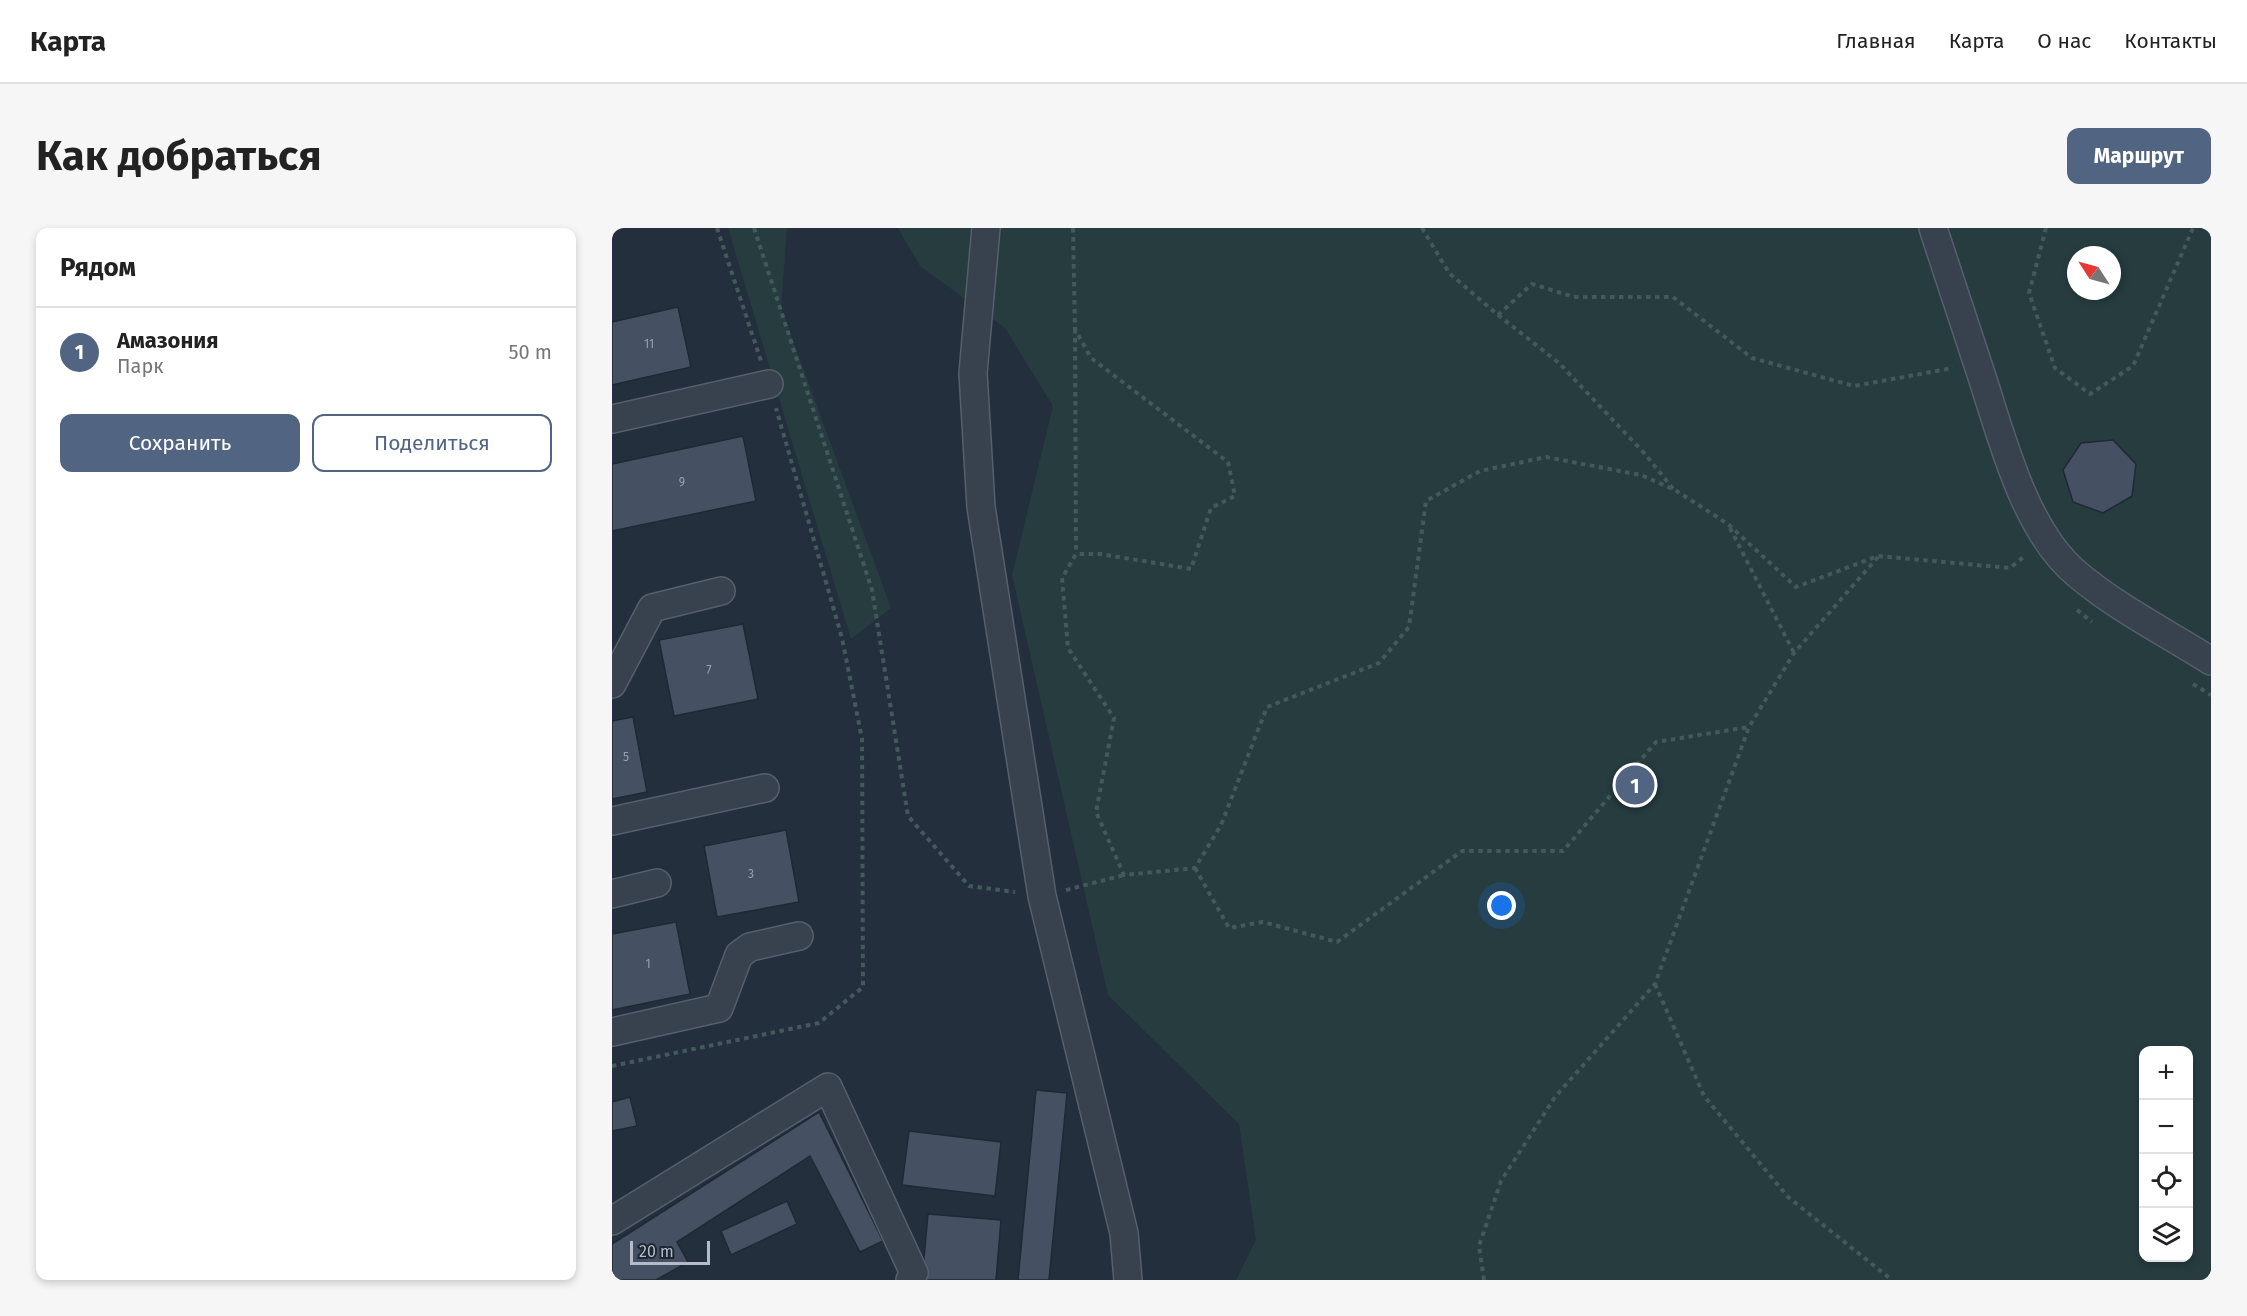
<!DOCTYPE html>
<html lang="ru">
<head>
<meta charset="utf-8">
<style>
	:root { --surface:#fff; --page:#f6f6f6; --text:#222; --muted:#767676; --line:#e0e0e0; --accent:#516482 }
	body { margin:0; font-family:"Fira Sans",sans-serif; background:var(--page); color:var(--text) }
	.controls { position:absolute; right:18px; bottom:18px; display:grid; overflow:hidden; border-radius:12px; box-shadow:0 3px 9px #0003 }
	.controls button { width:54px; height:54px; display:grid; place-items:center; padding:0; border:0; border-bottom:2px solid var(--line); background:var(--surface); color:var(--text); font:30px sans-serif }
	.compass { position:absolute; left:1455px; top:18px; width:54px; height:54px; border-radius:50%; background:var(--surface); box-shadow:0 3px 9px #0003; rotate:306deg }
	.scale { position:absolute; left:18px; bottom:15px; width:80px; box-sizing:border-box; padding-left:6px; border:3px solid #b4bcc9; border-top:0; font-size:16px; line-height:21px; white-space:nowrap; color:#b4bcc9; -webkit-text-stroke:4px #1d2633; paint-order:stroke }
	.you { position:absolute; left:890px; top:678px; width:21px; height:21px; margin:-15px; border:4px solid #fff; border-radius:50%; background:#1a73e8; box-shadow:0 0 0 9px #1a73e833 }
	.badge { display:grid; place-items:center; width:39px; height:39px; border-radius:50%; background:var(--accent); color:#fff; font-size:20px; font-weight:700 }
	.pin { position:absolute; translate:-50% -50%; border:3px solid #fff; box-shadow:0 2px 6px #0006 }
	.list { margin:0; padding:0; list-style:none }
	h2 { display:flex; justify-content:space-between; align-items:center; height:78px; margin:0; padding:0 24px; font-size:26px }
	h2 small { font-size:20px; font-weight:400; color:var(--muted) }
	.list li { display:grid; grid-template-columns:39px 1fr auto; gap:18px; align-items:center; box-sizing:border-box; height:90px; padding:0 24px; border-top:2px solid var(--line) }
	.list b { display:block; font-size:22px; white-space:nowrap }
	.list p { margin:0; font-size:20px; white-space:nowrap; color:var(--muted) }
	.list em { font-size:20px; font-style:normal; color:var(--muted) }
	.actions { display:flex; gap:12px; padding:18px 24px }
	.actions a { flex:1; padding:14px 0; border:2px solid var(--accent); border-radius:12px; text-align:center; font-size:21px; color:var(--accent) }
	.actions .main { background:var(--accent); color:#fff }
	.icon { flex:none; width:33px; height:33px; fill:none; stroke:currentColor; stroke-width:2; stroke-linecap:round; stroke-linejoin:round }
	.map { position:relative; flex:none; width:1599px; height:1052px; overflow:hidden; border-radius:12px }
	header { display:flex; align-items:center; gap:36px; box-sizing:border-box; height:84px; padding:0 30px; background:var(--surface); border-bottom:2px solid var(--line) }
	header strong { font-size:28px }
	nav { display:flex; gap:33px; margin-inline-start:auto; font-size:21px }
	.intro { display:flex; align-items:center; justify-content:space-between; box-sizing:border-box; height:144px; padding:0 36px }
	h1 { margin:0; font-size:42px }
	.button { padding:15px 27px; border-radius:12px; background:var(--accent); color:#fff; font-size:21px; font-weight:700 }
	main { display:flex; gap:36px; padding:0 36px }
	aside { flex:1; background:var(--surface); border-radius:12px; box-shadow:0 3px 9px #0003 }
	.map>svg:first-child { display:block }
	.green { fill:#263c3f; fill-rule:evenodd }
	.building { fill:#455162; stroke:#1f2835; stroke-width:1.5 }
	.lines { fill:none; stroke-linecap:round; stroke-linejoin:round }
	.minor-casing { stroke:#565f6c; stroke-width:30 }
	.path { stroke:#44595c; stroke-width:4; stroke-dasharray:4.5 4.5; stroke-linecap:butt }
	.minor { stroke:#38414e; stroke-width:27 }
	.labels { text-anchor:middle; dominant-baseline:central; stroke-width:6; stroke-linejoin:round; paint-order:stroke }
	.number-label { font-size:12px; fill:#98a1af }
</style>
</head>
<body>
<header>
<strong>Карта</strong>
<nav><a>Главная</a><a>Карта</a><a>О нас</a><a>Контакты</a></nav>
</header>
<div class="intro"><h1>Как добраться</h1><a class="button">Маршрут</a></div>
<main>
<aside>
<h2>Рядом<small></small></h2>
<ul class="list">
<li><span class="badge">1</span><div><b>Амазония</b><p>Парк</p></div><em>50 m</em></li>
</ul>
<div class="actions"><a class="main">Сохранить</a><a>Поделиться</a></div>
</aside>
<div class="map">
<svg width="1599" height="1052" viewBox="0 0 1599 1052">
	<rect width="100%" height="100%" fill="#242f3e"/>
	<g class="green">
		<path d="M116,0H175L169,80L279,380L239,411Z"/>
		<path d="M286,0H1599V1052H624L644,1012L627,896L496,767L400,347L441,178L393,100L308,38ZM1464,27H1500V63H1464ZM1532,822H1576V1030H1532Z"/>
	</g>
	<g class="building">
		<path d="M66,79L79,139L0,157V94Z"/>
		<path d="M131,208L144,273L0,303V236Z"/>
		<path d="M1501,212L1524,236L1520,268L1491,285L1461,274L1451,242L1469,215Z"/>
		<path d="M131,396L146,471L62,488L47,412Z"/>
		<path d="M21,489L35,564L0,571V493Z"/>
		<path d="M174,602L187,674L105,689L92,618Z"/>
		<path d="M64,694L78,766L0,782V706Z"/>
		<path d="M424,862L455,865L437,1052H406Z"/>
		<path d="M18,869L25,898L0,903V874Z"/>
		<path d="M207,884L271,1013L248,1024L198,928L65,1014L76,1034L44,1052H0V1016Z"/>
		<path d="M297,903L389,914L383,968L290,957Z"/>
		<path d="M175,973L185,996L119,1027L109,1003Z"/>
		<path d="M316,986L389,992L384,1052H310Z"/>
	</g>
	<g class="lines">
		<defs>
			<g id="minor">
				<path d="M374,0L361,145L369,279L430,668L512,1005L516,1052"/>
				<path d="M1321,0C1338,51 1354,101 1371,152C1391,214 1414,304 1465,346C1505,380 1555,405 1599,433"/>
				<path d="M0,191L157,156"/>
				<path d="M0,456L40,380L109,363"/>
				<path d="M0,593L153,560"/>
				<path d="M0,666L45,655"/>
				<path d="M0,804L107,780L127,727L138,719L187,708"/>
				<path d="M0,993L216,859L302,1045L298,1052"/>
			</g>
		</defs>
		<use href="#minor" class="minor-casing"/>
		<g class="path">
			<path d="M105,0L149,133"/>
			<path d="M142,0L260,362L296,588L357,658L403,664"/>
			<path d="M461,0L463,101L479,130L616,234L623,268L599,280L579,341L489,326H464L450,350L456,420L502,490L484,584L512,647L583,640L609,597L655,479L767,435L797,399L814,273L868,243L934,229L1029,247L1063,262L1116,296L1184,359L1266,328L1398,340L1414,327"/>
			<path d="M810,0L837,45L886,87L920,56L962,69H1061L1140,130L1242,158L1341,140"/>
			<path d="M1434,0L1417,65L1443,140L1478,166L1521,138L1581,0"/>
			<path d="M886,87L947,135L1033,226L1062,262"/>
			<path d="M463,101L464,326"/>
			<path d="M1118,300L1182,425"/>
			<path d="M1465,382L1480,394"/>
			<path d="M1581,456L1599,467"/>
			<path d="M583,640L617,700L651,694L725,714L850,623H951L1044,514L1137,499"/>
			<path d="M454,662L512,647"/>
			<path d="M1043,756L1092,868L1176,969L1280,1052"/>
			<path d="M0,838L207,795L251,759L250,511L230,410L164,180"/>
			<path d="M872,1052L867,1018L889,953L943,869L1043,756L1137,499L1182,425L1266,329"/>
		</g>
		<use href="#minor" class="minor"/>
	</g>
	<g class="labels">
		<g class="number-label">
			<text x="37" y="116">11</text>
			<text x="70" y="254">9</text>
			<text x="97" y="442">7</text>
			<text x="14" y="529">5</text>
			<text x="139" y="646">3</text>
			<text x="36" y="736">1</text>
		</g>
	</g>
</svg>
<div class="controls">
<button>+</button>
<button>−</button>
<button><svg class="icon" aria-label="locate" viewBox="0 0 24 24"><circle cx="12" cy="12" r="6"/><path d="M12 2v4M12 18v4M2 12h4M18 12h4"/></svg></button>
<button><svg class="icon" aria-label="layers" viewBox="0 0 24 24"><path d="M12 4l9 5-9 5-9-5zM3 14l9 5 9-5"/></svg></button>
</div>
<svg class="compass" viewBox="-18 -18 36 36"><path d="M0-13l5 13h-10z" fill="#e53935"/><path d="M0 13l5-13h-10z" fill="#767676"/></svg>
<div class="scale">20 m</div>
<div class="you"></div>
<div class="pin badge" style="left:1023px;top:557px">1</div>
</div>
</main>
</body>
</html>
